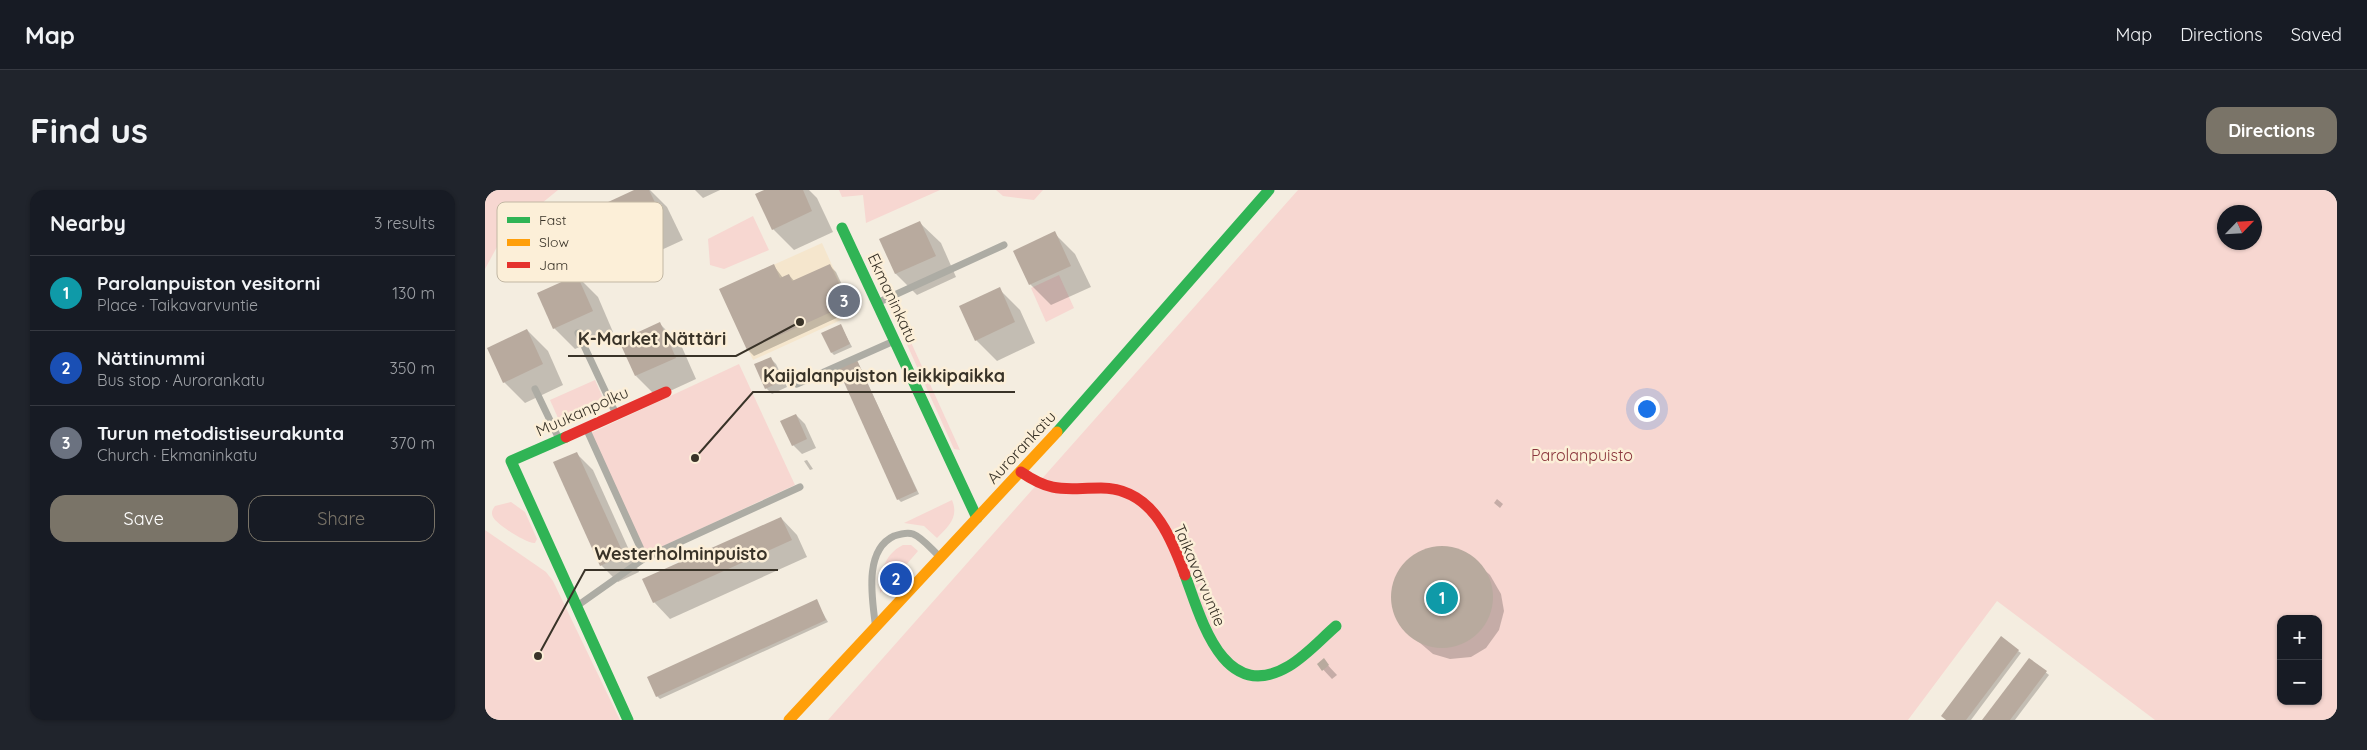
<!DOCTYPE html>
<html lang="en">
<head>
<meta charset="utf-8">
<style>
	:root { --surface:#171b24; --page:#20242c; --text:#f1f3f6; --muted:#9ea1a6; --line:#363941; --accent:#7a7468 }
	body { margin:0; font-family:Quicksand,sans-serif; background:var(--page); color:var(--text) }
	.controls { position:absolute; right:15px; bottom:15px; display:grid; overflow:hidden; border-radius:10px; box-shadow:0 1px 4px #0004 }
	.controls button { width:45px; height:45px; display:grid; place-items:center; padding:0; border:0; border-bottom:1px solid var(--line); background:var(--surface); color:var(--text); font:25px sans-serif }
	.compass { position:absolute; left:1732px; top:15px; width:45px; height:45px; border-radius:50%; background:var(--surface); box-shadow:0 1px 4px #0004; rotate:65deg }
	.you { position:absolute; left:1161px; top:218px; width:18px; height:18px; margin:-12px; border:4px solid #fff; border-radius:50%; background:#1a73e8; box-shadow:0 0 0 8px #1a73e833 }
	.badge { display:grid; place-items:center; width:32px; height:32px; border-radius:50%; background:var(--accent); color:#fff; font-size:16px; font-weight:700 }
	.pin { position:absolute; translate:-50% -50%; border:2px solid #fff; box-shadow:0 1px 5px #0006 }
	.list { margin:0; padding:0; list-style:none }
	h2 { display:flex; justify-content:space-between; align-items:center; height:65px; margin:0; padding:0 20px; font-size:21px }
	h2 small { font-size:16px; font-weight:400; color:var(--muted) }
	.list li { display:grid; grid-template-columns:32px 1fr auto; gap:15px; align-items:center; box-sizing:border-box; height:75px; padding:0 20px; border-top:1px solid var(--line) }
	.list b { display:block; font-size:19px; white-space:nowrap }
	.list p { margin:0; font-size:16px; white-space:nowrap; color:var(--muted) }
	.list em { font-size:16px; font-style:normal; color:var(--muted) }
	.actions { display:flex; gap:10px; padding:15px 20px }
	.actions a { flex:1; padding:11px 0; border:1px solid var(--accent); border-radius:15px; text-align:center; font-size:18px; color:var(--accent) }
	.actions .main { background:var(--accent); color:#fff }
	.map { position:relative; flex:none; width:1852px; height:530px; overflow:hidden; border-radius:15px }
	header { display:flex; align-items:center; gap:30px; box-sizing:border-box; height:70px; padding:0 25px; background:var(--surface); border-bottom:1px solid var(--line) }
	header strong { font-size:24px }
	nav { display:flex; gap:28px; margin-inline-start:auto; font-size:18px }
	.intro { display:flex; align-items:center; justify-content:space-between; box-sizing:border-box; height:120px; padding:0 30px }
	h1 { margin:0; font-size:35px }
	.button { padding:12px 22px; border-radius:15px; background:var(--accent); color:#fff; font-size:18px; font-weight:700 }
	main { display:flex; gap:30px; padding:0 30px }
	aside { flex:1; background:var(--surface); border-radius:15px; box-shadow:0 1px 4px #0004 }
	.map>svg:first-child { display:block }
	.built { fill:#f5e6cd }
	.green { fill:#f7d7d1; fill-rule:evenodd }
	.shadow { fill:#0003 }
	.building { fill:#b8aa9e }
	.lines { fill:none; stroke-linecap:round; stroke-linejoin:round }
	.lane { stroke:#adaca4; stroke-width:7 }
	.fast { stroke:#30b455; stroke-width:11 }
	.slow { stroke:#ff9f0a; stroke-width:11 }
	.jam { stroke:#e5322d; stroke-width:11 }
	.labels { text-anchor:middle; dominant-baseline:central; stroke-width:5; stroke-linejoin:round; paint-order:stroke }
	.street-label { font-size:16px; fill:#393328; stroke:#fcefd8 }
	.park-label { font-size:16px; fill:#8a363c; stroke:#fcefd8 }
	.key { fill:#fcefd8; stroke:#c2b7a3; stroke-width:1 }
	.key-label { font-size:14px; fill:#393328 }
	.leader { fill:none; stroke:#393328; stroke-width:2 }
	.callout-dot { fill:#393328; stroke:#fcefd8; stroke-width:2 }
	.callout-label { font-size:18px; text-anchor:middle; font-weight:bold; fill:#393328; stroke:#fcefd8; stroke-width:5; stroke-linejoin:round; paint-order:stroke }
</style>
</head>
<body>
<header>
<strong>Map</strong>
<nav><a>Map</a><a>Directions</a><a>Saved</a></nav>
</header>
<div class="intro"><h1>Find us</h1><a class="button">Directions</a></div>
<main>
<aside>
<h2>Nearby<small>3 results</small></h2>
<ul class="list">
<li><span class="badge" style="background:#0f9aa8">1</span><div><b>Parolanpuiston vesitorni</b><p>Place · Taikavarvuntie</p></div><em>130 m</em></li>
<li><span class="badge" style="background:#1a4fb4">2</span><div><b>Nättinummi</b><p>Bus stop · Aurorankatu</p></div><em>350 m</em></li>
<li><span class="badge" style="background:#6b7280">3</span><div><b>Turun metodistiseurakunta</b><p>Church · Ekmaninkatu</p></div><em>370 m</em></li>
</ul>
<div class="actions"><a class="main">Save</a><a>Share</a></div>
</aside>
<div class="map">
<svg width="1852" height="530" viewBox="0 0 1852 530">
	<rect width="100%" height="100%" fill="#f4ede0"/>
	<path class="built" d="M337,53L369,124L268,170L235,99Z"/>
	<g class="green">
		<path d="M0,0H73L19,44L0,79Z"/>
		<path d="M354,0H455L381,33L378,5L357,7Z"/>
		<path d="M511,0H558L549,10L518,6Z"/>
		<path d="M813,0H1852V530H1670L1512,411L1423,530H343ZM1740,22H1770V52H1740ZM1796,429H1833V511H1796Z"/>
		<path d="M268,26L284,60L239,79L225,75L223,49Z"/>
		<path d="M574,85L589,118L561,132L546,98Z"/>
		<path d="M409,115L475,260L469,259L406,119Z"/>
		<path d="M254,174L310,295L161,364L106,243Z"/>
		<path d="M110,190L118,208L73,228L65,210Z"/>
		<path d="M467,310C474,327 464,336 452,348L439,336L419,333Z"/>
		<path d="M26,312L40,322L52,349L50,353C42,354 11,334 8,327C6,323 7,320 10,316Z"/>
		<path d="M0,340L61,382L68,391L135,530H0Z"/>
		<path d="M418,355H426L433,361L415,382L411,379L403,388L406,391L395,403C396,383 398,365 418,355Z"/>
	</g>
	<g class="shadow">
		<path d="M152,0H165L182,17L198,50L159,68L138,47Z"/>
		<path d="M210,0H235L218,8Z"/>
		<path d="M282,0H324L332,8L348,42L309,60L288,39Z"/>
		<path d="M435,33L456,53L471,87L432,105L411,84L396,50Z"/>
		<path d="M569,43L590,64L606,97L566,115L545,94Z"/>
		<path d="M289,76L298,88L304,85L310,92L345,76L351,82L369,120L269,166L263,160L236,100Z"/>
		<path d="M92,86L113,107L128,142L90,159L69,138Z"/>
		<path d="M514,99L535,120L550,153L512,171L491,150Z"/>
		<path d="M175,134L196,155L211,189L172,207L151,186Z"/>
		<path d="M356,136L367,157L349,165L347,163Z"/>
		<path d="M42,140L63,161L78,195L40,213L19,192Z"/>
		<path d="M285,168L291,174L302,197L287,204L281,198Z"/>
		<path d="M372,171L434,304L416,312L413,309Z"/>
		<path d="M311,225L320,234L331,258L317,264L308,255Z"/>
		<path d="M91,263L108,280L154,382L133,392L116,375Z"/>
		<path d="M322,270L328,279L325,280L319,271Z"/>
		<path d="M1012,309L1018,314L1015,318L1009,313Z"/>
		<path d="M296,328L312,345L322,367L185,429L169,412Z"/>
		<path d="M955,358L977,362L992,373L1005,385L1016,404L1019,421L1014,440L1001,458L986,467L965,469L948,464L921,441L912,427L908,407L911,389L922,372L936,362Z"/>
		<path d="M411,383L415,387L411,391L406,387Z"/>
		<path d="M331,411L343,432L175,509L172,506Z"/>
		<path d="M1533,461L1536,463L1486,530H1462Z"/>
		<path d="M1544,469L1564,485L1530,530H1499Z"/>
		<path d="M838,470L852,485L847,489L833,474Z"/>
	</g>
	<g class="building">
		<path d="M149,0H164L178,29L137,48L121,13Z"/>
		<path d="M279,0H318L327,21L287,40L270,4Z"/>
		<path d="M435,31L451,66L410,84L394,49Z"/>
		<path d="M570,41L586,76L544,95L528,61Z"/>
		<path d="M289,74L295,88L304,84L307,91L345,74L364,114L262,160L234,99Z"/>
		<path d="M92,85L108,121L68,139L52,103Z"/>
		<path d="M515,97L530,132L490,151L474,116Z"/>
		<path d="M175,132L191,168L150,186L134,151Z"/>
		<path d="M356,134L365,154L346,163L336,143Z"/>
		<path d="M42,139L58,174L18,193L2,158Z"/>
		<path d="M286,167L297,191L280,199L269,174Z"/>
		<path d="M372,170L432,301L412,310L353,179Z"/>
		<path d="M311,224L322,249L307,256L295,231Z"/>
		<path d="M92,262L139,365L115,376L68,272Z"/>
		<path d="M296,327L307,350L168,413L157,389Z"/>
		<circle cx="957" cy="407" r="51"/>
		<path d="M332,409L341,430L171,507L162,487Z"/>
		<path d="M1516,446L1534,460L1481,530H1461L1456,526Z"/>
		<path d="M839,468L844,475L837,481L832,474Z"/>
		<path d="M1544,468L1562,481L1525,530H1497Z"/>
	</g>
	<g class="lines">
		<g class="lane">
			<path d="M392,113L519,55"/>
			<path d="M93,143L131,224"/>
			<path d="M312,194L409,151"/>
			<path d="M50,199L74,249"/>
			<path d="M101,238L160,368"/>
			<path d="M92,416L160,368L315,297"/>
			<path d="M390,432C387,407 379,360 409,346C415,344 422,342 428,344C438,348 447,360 455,367"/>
		</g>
		<g class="fast">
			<path d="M357,38L492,328"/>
			<path d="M572,242L784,0"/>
			<path d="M81,247L26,271L143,530"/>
			<path d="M700,385C716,428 738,515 804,476C822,465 836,449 851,436"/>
		</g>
		<path class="slow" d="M304,530L572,242"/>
		<g class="jam">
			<path d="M81,247L181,202"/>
			<path d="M536,282C568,304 580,298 616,298C666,298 685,344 700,385"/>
		</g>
	</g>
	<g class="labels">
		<g class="street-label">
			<text transform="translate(408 108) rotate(65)">Ekmaninkatu</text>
			<text transform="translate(97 221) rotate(-24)">Muukanpolku</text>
			<text transform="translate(536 257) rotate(-47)">Aurorankatu</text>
			<text transform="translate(715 385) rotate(67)">Taikavarvuntie</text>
		</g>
		<g class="park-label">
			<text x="1097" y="265">Parolanpuisto</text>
		</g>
	</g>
	<rect x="12" y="12" width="166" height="80" rx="8" class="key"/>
	<rect x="22" y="27" width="23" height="6" fill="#30b455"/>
	<rect x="22" y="49" width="23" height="7" fill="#ff9f0a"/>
	<rect x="22" y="72" width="23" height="6" fill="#e5322d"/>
	<g class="key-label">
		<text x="54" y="35">Fast</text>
		<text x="54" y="57">Slow</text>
		<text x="54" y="80">Jam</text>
	</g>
	<path class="leader" d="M315 132L251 166H83M210 268L268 202H530M53 466L100 380H293"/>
	<g class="callout-dot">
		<circle cx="315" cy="132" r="5"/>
		<circle cx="210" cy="268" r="5"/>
		<circle cx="53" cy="466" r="5"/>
	</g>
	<g class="callout-label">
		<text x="167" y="155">K-Market Nättäri</text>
		<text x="399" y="192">Kaijalanpuiston leikkipaikka</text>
		<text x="196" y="370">Westerholminpuisto</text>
	</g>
</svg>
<div class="controls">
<button>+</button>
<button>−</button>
</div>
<svg class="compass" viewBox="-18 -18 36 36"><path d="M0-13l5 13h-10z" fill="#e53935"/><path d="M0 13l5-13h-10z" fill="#9ea1a6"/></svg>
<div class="you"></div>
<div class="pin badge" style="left:957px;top:408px;background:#0f9aa8">1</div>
<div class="pin badge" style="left:411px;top:389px;background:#1a4fb4">2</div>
<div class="pin badge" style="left:359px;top:111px;background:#6b7280">3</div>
</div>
</main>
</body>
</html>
